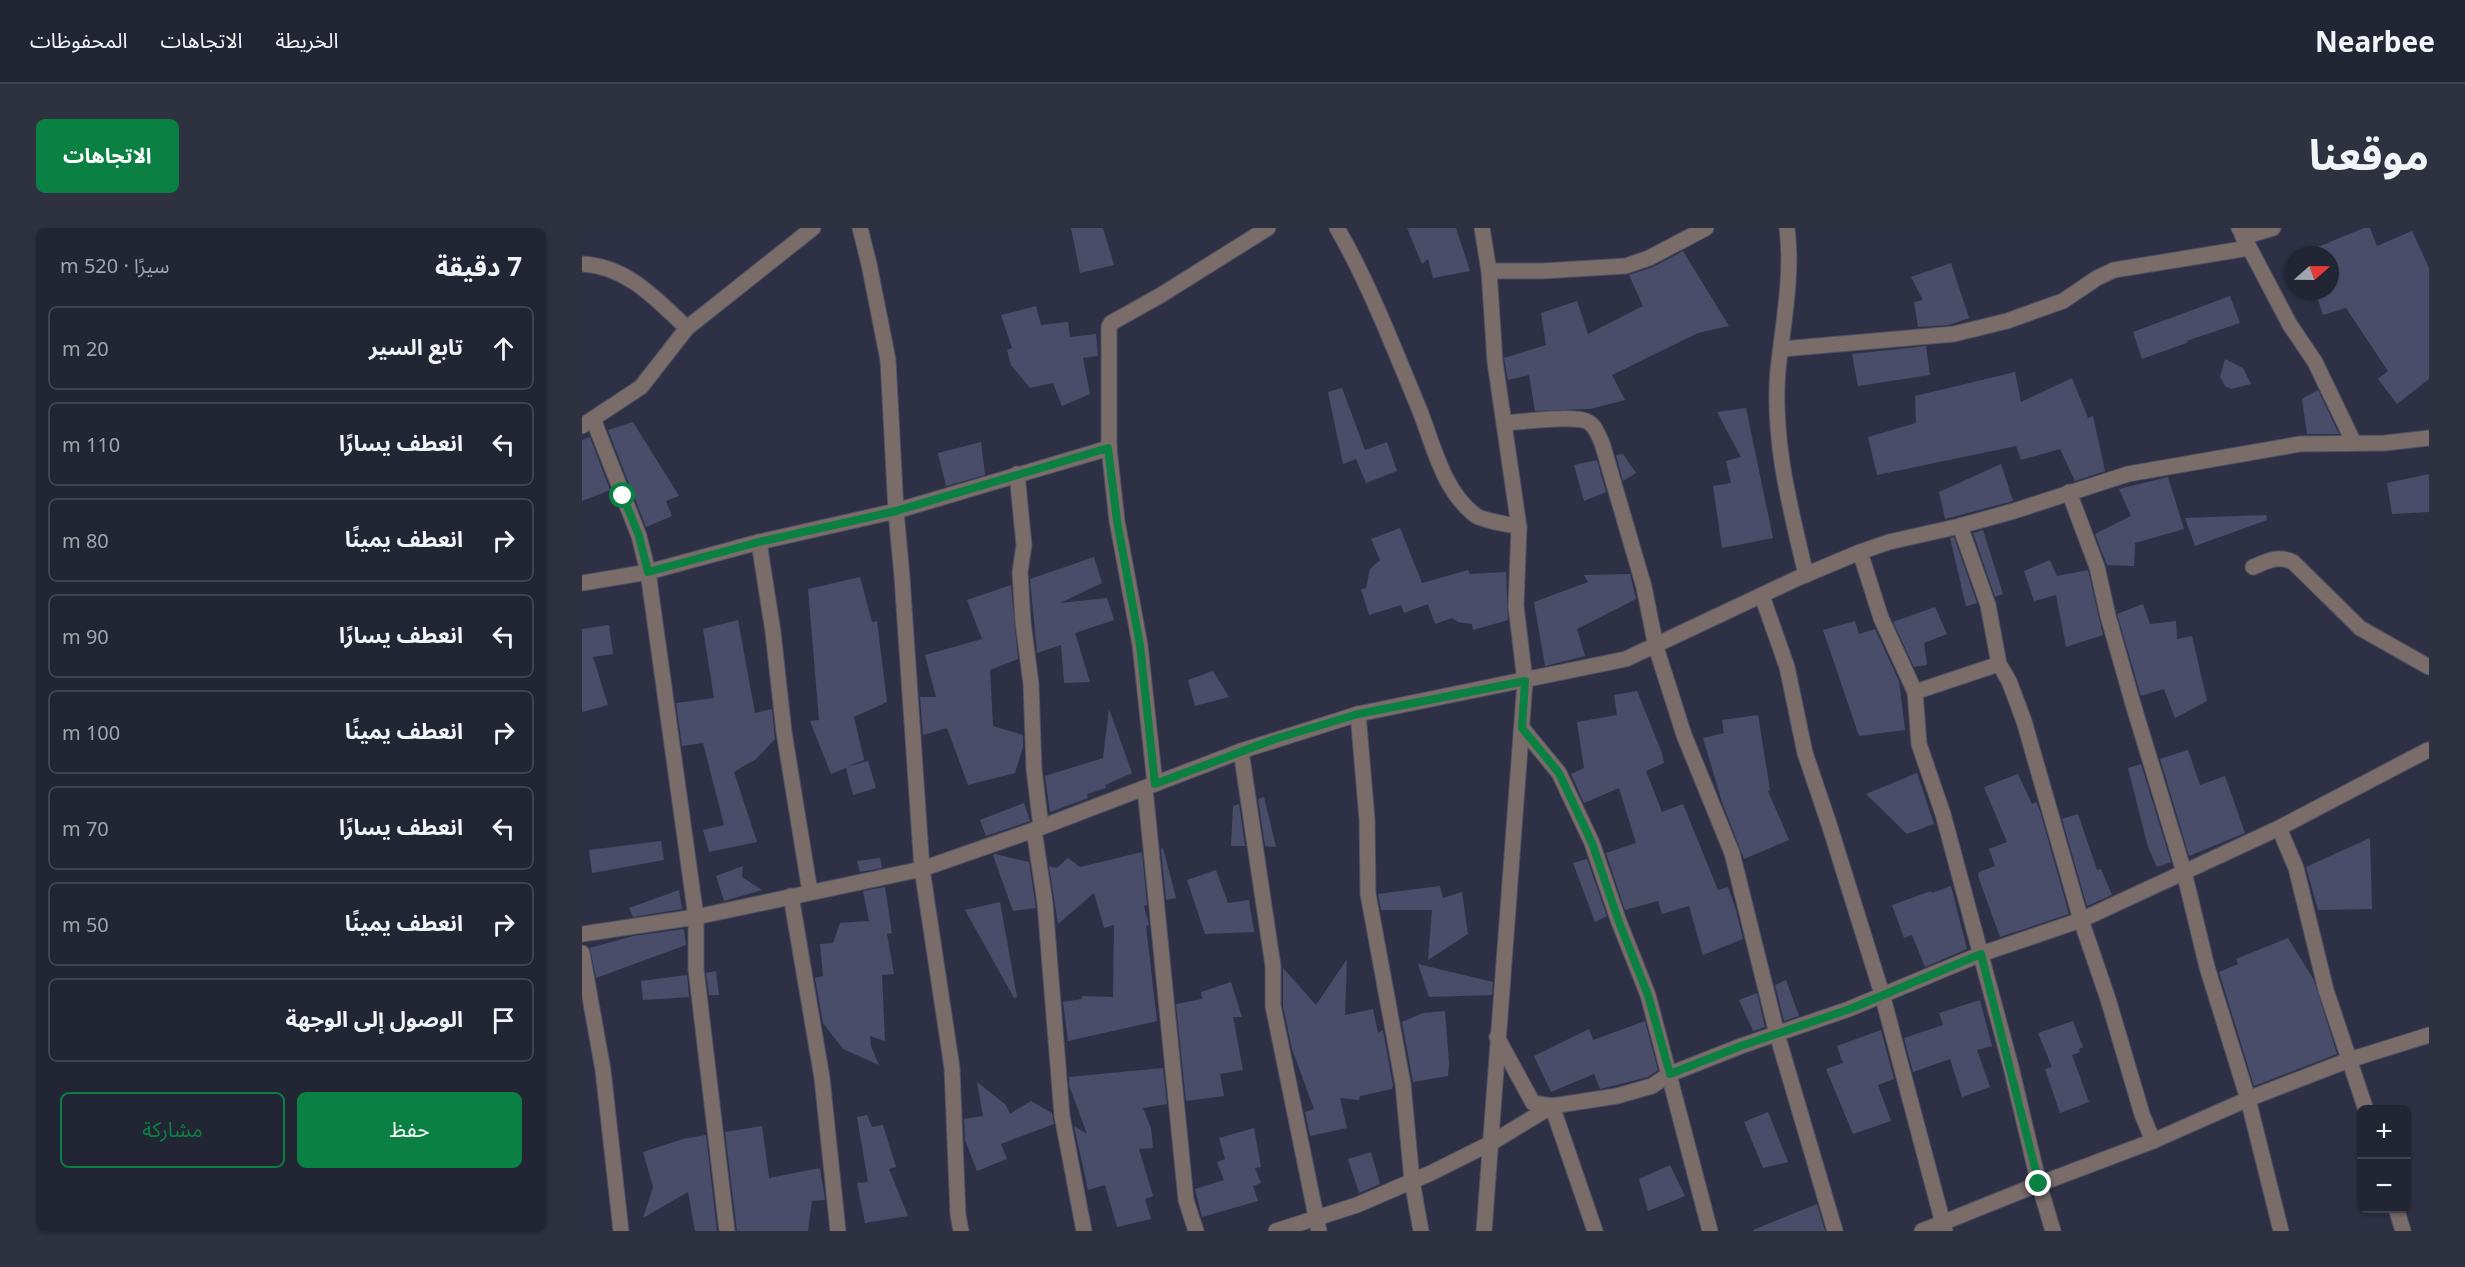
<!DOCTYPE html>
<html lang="ar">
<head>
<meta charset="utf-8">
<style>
	:root { --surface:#222534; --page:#2e3140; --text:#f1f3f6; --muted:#a2a5ac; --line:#3f424f; --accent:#0b8043 }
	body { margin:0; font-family:"Noto Sans","Noto Sans Arabic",sans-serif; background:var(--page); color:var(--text); direction:rtl }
	.controls { position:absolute; right:18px; bottom:18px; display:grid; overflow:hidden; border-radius:9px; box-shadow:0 2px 4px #0004 }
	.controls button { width:54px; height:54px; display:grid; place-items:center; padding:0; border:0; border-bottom:2px solid var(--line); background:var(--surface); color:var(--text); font:30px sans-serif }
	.compass { position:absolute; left:1703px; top:18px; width:54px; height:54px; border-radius:50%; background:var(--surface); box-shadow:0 2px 4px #0004; rotate:70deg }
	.stop { position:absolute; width:18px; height:18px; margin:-14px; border:4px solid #0b8043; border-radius:50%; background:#fff }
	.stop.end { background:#0b8043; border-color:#fff; box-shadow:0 2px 6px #0008 }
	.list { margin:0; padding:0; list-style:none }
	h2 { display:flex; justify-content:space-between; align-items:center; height:78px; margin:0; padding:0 24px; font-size:26px }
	h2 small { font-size:20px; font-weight:400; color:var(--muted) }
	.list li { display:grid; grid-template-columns:39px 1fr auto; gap:18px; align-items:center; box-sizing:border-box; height:84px; margin:0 12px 12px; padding:0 12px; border:2px solid var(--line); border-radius:9px }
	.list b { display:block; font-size:22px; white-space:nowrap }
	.list em { font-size:20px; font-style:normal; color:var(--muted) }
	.actions { display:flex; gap:12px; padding:18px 24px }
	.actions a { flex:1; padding:14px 0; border:2px solid var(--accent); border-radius:9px; text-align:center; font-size:21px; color:var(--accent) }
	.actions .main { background:var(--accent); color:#fff }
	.icon { flex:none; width:33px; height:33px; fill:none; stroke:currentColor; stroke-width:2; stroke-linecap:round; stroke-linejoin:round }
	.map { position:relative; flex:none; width:1847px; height:1003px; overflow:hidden; direction:ltr; border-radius:9px }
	header { display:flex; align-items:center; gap:36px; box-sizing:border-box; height:84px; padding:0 30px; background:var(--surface); border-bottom:2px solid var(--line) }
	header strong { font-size:28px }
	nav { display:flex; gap:33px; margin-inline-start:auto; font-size:21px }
	.intro { display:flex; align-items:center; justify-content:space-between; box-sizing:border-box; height:144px; padding:0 36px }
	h1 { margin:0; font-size:42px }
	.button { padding:15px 27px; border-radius:9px; background:var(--accent); color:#fff; font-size:21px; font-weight:700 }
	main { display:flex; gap:36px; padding:0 36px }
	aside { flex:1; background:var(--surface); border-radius:9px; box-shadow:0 2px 4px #0004 }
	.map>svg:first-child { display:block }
	.building { fill:#494d6a }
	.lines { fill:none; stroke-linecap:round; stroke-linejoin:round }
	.street-casing { stroke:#4d5064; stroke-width:17 }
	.street { stroke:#796c69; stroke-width:15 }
	.route { stroke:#0b8043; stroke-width:8 }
</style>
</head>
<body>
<header>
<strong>Nearbee</strong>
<nav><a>الخريطة</a><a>الاتجاهات</a><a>المحفوظات</a></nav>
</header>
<div class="intro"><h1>موقعنا</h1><a class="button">الاتجاهات</a></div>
<main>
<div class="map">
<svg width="1847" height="1003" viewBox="0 0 1847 1003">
	<rect width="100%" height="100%" fill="#2e3146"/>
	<g class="building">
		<path d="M489,0H521L532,37L498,45Z"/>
		<path d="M825,0H874L888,43L851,50L846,31L840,36Z"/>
		<path d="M1782,0H1788L1795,18L1830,3L1847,40V151L1815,176L1796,151L1806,143L1764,80L1741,87L1733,63H1748V27H1721V25Z"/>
		<path d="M1101,23L1147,98L1116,105L1030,147L1043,172L1008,181L953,183L947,147L926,152L922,130L964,117L959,85L995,73L1006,106L1061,78L1047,47L1071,39Z"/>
		<path d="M1369,35L1387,90L1367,97L1336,99L1332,74L1341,72L1329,49Z"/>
		<path d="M1648,68L1658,95L1604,113L1607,114L1560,131L1551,104Z"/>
		<path d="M454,78L459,97L486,94L488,109L514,106L516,128L501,130L508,166L480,178L471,155L448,160L429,137L425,122L430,120L419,87Z"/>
		<path d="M1344,118L1348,147L1276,158L1270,126Z"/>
		<path d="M1643,131L1661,140L1669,156L1649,161L1643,158L1638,149Z"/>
		<path d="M1433,144L1439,174L1490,150L1506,190L1511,188L1523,243L1493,253L1478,221L1439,232L1434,218L1295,247L1286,209L1334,195L1333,168Z"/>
		<path d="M760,160L783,222L805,214L815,243L784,255L774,231L761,236L746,164Z"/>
		<path d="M1736,162L1757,206H1725L1720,171Z"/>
		<path d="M1164,180L1191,310L1140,320L1131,258L1149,255L1144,233L1159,229L1135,184Z"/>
		<path d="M51,194L97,268L84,273L90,288L64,299L26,202Z"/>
		<path d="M8,209L28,262L0,273V212Z"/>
		<path d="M399,214L403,247L364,258L356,225Z"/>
		<path d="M1041,226L1054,245L1041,253L1034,227Z"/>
		<path d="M1015,232L1024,264L1002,273L992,237Z"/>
		<path d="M1419,236L1431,273L1363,291L1357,264Z"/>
		<path d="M1847,246V284L1810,286L1805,255Z"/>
		<path d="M1586,249L1602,301L1553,315L1552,338L1525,337L1513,306L1549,288L1537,261Z"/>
		<path d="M1684,287L1685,292L1613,318L1603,290Z"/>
		<path d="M818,300L840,355L886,342L888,346L924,344L926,392L891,402L890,396L876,394L870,390L853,396L846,376L822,385L819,377L787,387L779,361L784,360L788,341L798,332L789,311Z"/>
		<path d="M1401,302L1421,366L1413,369L1391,305Z"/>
		<path d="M1372,309L1395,375L1384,378L1368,310Z"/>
		<path d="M512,329L520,355L478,375L525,370L532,392L493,405L508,454L482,455L479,417L455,425L448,351Z"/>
		<path d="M1468,332L1475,348L1506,342L1521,407L1484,419L1474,367L1452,373L1442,343Z"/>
		<path d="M1048,346L1054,371L995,401L1003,428L963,438L952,374L1006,354L1002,347Z"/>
		<path d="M278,349L290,394L295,393L305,474L272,489L282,532L264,539L286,533L294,560L271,567L264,540L249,546L228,493L237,492L226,361Z"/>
		<path d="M429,357L436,431L408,442L411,498L441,507V519L433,545L386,557L365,500L341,507L338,469H354L343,427L400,411L385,372Z"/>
		<path d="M1561,376L1568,396L1594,393L1595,411L1610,408L1625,473L1593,490L1582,461L1559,468L1535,386Z"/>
		<path d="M1353,379L1365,406L1342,415L1345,437L1332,439L1311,394Z"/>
		<path d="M156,392L173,485L190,481L193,511L174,531L152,544L175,614L127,624L121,602L142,597L121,515L100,518L94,475L132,470L121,401Z"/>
		<path d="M1273,393L1277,406L1293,401L1317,453L1323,502L1277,508L1241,402Z"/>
		<path d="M27,397L31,426L11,429L26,477L0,484V401Z"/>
		<path d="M631,443L647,469L613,478L606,452Z"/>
		<path d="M1055,463L1080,525L1082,535L1064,543L1080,584L1101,576L1136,662L1146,659L1154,682L1161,711L1121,727L1107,678L1080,686L1076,673L1043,682L1024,625L1054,615L1037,560L1002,575L989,546L1002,540L995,494L1035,487L1032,467Z"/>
		<path d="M527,481L550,545L523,557L524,560L505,566L506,570L468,584L463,548L521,530Z"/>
		<path d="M1176,487L1188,562L1186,563L1207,612L1162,631L1140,574L1121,510L1142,505L1140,492Z"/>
		<path d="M1606,522L1618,557L1643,548L1663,605L1607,628L1578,531Z"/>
		<path d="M1559,536L1589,634L1575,639L1566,619L1546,540Z"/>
		<path d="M1335,545L1352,596L1325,606L1284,566Z"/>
		<path d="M1436,546L1450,576L1454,574L1458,583L1487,686L1418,709L1396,648L1397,644L1413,638L1407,621L1425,614L1402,559Z"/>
		<path d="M682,569L694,619L683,618L676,571Z"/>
		<path d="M442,575L448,593L404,608L398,592Z"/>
		<path d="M657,576L663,618H649L651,578Z"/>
		<path d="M1496,586L1515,642L1519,641L1530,667L1505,678L1480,591Z"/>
		<path d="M1788,610L1790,681L1736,682L1724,639Z"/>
		<path d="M79,613L82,632L10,645L7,622Z"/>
		<path d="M581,620L594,670L584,672L579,621Z"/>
		<path d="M560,624L565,677L562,678L567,697L564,698L575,793L486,813L481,774L500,771V768L531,769L532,697L522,700L512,665L476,696L467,638L475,640L486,630L498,639Z"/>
		<path d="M413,626L447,634L454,680L431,683L411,627Z"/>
		<path d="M298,630L300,640L278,644L275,633Z"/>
		<path d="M1005,631L1025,688L1013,694L991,635Z"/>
		<path d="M161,638L160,649L180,662L142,673L134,648Z"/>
		<path d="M634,642L646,675L667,672L672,704L623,706L605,652Z"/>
		<path d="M858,658L861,670L880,664L886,706L846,732L850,682H799L796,666Z"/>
		<path d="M1369,658L1385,721L1343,739L1330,707L1322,710L1310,677L1349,663L1350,665Z"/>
		<path d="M303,659L310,705L305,706L312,746L300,747L303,813L288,808L289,818L297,837L261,821L241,795L233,750L241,748L238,716L251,715L258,695L287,693L281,663Z"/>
		<path d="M97,662L100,681L51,689L47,680Z"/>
		<path d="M418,674L435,769L432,770L383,682Z"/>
		<path d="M102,701L104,717L14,750L8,720L51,708Z"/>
		<path d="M1706,710L1732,752L1755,826L1672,858L1637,744L1656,736L1654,731Z"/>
		<path d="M765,731L763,787L791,781L796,805L801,802L811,858L810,861L778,868L777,872L758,870L765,900L728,908L723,884L732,881L710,821L701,778V740L734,777Z"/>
		<path d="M836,736L911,754L910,767L847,769Z"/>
		<path d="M134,743L137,767H127L124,745Z"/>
		<path d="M105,747L107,769L61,772L59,753Z"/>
		<path d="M1204,752L1217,788L1202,793L1193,757Z"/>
		<path d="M649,754L660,789H651L661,842L638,846L642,868L604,873L594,776L620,771L619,764Z"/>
		<path d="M1175,765L1183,799L1171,803L1157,772Z"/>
		<path d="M1398,772L1410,818L1395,822L1408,859L1380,869L1368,831L1331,844L1322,810L1361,797L1357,785Z"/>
		<path d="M863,783L867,835L866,848L831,854L820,794L841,785Z"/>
		<path d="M1063,793L1076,842L1066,849L1018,861L1012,846L969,864L952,828L1007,801L1011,812Z"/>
		<path d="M1491,793L1501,819L1497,821L1498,824L1490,827L1507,874L1478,885L1463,841L1470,839L1456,805Z"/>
		<path d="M1299,802L1312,851L1296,857L1309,893L1271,906L1244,841L1261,835L1255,818Z"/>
		<path d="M581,840L585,876L561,880L569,900L571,920L557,921L571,968L563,971L569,991L535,999L523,957L506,962L492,898L505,906L487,857V849Z"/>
		<path d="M395,854L424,877L428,886L449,873L470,885L472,896L419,916L425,931L395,943L383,912L382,891L401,888Z"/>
		<path d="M1186,884L1206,934L1181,940L1162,894Z"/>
		<path d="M285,887L290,899L301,897L314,939L307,941L326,988L283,995L275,955L286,954L275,889Z"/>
		<path d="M180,898L187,950L238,940L243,972L230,973L226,1003H155L143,904Z"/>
		<path d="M672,900L679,939L673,940L679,955L671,958L676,973L620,989L613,961L642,952L635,934L643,931L637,910Z"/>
		<path d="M124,907L135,1003H113L106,964L61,990L71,959L61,924L101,911Z"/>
		<path d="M789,924L798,956L777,965L766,931Z"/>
		<path d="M1088,937L1103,968L1066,983L1057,951Z"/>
		<path d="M1235,976L1243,1003H1171V1002Z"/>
	</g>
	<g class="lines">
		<defs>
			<g id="street">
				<path d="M278,0L287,36L306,132L314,283L320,349L340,641L370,840L376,987L379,1003"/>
				<path d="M755,0C787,55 813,123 838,183C852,219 861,262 893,287C901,293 926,296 937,299"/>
				<path d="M900,0L907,43L913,134L937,299L934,378L943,453L902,1003"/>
				<path d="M1205,0C1211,48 1201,95 1196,142C1190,212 1208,279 1224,347"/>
				<path d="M1657,0L1708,97L1733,134L1772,215"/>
				<path d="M1661,9L1691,0"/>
				<path d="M0,36C45,38 74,71 105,100"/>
				<path d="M907,43H960L1044,38L1067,30L1124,0"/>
				<path d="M1200,121L1372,106L1425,93L1481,73L1515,50L1532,42L1667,20"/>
				<path d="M11,191L57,308L66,344L114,689V741L145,1003"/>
				<path d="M923,195C941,194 988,187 1004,193C1013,196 1016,207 1020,215L1062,359L1074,419L1102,507L1150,625L1195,806L1253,1003"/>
				<path d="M0,198L59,159L105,100L231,0"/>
				<path d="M435,246L442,317L438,344L441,394L449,456L452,541L459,599"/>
				<path d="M1487,264L1515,339L1526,388L1551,476L1602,644L1625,739L1666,871L1699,1003"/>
				<path d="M1378,298L1406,377L1417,436L1427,453L1442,493L1499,692L1526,771L1560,886L1571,913L1666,871L1767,832L1847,807"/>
				<path d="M177,314L191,404L202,504L228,664"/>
				<path d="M1278,324L1299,390L1333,464L1337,516L1361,586L1429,839L1457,956L1340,1003"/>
				<path d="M1671,339C1686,333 1696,327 1711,334L1778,400L1847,439"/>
				<path d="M0,355L66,344L177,314L314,283L527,220"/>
				<path d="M1180,368L1205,439L1223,525L1247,596L1300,766L1363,1003"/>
				<path d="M1333,464L1417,436"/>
				<path d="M776,486L785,591L786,666L821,856L830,953L839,1003"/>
				<path d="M940,500L977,545L1010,615L1037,694L1066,767L1128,1003"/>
				<path d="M659,523L691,738V778L737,1003"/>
				<path d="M573,556L558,417L535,293L527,220V99L529,95L579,67L686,0"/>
				<path d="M563,560L604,972L614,1003"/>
				<path d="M1697,600L1714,640L1744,762L1784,882"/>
				<path d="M452,602L463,675L480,888L502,1003"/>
				<path d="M209,668L240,850L256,1003"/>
				<path d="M0,706L114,689L340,641L452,602L659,523L776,486L1044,431L1216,350L1278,324L1307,314L1378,298L1432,283L1546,246L1718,216L1803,215L1847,210"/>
				<path d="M0,725L21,842L39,1003"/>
				<path d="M915,809L951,875L970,878L1013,1003"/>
				<path d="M1814,980L1821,1003"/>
				<path d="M694,1003L775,977L849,945L909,915L970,878L1035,868L1070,858L1088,846L1159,818L1267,781L1399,726L1499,692L1697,600L1846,522"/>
				<path d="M1471,1003L1457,956L1571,913"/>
			</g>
		</defs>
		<use href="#street" class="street-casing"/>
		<use href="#street" class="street"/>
	</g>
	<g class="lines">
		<path class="route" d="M41,268L57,308L66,344L177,314L314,283L526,220L535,293L558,417L573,556L693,511L776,486L943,453L940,500L977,545L1010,615L1037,694L1066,767L1088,846L1159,818L1268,781L1399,726L1457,956"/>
	</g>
</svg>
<div class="controls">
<button>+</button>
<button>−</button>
</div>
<svg class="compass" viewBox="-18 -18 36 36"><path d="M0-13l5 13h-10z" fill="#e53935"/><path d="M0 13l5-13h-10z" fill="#a2a5ac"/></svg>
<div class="stop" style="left:41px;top:268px"></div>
<div class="stop end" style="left:1457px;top:956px"></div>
</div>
<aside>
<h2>7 دقيقة<small>سيرًا · 520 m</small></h2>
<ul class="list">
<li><svg class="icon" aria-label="ahead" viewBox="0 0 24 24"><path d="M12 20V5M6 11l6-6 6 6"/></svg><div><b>تابع السير</b></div><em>20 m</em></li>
<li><svg class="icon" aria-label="left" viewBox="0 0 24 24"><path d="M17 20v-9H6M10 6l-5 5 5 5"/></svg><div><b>انعطف يسارًا</b></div><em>110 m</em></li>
<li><svg class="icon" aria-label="right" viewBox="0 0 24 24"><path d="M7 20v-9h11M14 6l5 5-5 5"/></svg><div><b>انعطف يمينًا</b></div><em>80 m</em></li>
<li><svg class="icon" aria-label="left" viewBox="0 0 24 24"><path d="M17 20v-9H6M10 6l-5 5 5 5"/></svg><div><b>انعطف يسارًا</b></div><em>90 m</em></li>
<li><svg class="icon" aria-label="right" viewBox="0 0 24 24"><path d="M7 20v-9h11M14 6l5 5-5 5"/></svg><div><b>انعطف يمينًا</b></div><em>100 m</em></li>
<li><svg class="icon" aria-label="left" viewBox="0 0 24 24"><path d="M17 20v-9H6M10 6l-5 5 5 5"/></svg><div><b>انعطف يسارًا</b></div><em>70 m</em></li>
<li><svg class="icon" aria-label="right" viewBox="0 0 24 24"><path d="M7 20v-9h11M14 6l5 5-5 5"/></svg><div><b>انعطف يمينًا</b></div><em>50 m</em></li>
<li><svg class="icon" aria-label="arrive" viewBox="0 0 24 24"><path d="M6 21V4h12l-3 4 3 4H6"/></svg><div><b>الوصول إلى الوجهة</b></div></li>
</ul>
<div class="actions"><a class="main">حفظ</a><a>مشاركة</a></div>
</aside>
</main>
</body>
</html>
